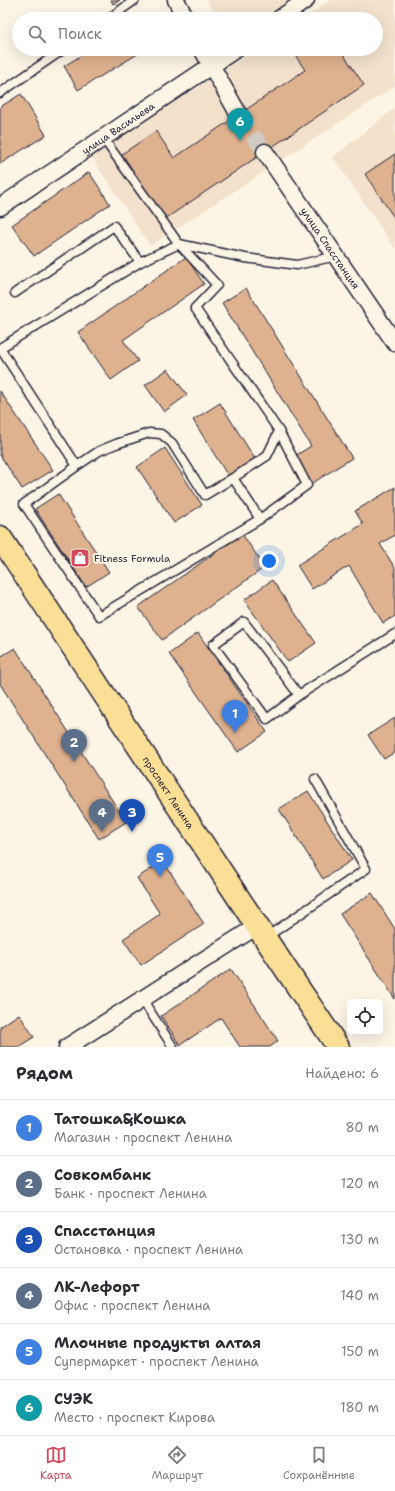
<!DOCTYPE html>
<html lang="ru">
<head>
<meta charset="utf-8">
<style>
	:root { --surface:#fff; --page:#f2f2f3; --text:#2b2b33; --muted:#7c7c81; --line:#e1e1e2; --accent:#d1495b }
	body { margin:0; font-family:"Shantell Sans",sans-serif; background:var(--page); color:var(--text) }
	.controls { position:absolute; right:12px; bottom:12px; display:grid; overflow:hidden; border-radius:6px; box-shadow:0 4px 16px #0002 }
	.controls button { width:36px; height:36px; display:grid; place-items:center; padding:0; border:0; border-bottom:1px solid var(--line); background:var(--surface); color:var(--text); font:20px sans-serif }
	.you { position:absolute; left:269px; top:561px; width:14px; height:14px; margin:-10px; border:3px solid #fff; border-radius:50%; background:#1a73e8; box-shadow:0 0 0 6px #1a73e833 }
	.badge { display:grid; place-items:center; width:26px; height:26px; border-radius:50%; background:var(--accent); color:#fff; font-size:13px; font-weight:700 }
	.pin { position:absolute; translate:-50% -33px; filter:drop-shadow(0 1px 2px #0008) }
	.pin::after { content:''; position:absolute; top:21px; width:14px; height:12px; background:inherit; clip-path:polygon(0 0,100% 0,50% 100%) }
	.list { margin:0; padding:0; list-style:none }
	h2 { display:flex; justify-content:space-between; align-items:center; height:52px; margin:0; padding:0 16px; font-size:17px }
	h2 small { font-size:13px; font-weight:400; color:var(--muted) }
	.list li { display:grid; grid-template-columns:26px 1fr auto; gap:12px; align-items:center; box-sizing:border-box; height:56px; padding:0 16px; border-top:1px solid var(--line) }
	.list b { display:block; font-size:15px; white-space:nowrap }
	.list p { margin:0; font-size:13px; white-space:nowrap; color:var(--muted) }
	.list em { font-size:13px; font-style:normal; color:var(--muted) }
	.icon { flex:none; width:22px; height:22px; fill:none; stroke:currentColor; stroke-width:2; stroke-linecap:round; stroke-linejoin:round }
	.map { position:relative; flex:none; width:395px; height:1047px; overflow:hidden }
	.search { position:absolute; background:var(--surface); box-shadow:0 4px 16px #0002; left:12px; right:12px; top:12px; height:44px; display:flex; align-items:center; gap:10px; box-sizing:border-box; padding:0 14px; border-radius:22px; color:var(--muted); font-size:15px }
	.sheet { height:388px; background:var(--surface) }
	nav { display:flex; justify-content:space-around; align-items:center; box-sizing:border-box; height:56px; border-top:1px solid var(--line); background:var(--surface); font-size:11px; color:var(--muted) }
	nav a { display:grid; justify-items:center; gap:2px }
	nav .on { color:var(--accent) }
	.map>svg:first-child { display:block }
	.built { fill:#f3e1cb }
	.building { fill:#deb28f; stroke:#22223b }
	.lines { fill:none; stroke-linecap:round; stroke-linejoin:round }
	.minor-tunnel { stroke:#d0cbc3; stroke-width:16; stroke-dasharray:16 8; stroke-linecap:butt }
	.service-casing { stroke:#22223b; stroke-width:11 }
	.minor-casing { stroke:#22223b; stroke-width:19 }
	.primary-casing { stroke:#22223b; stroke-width:25 }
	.service { stroke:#fcf5e5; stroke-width:8 }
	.minor { stroke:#fcf5e5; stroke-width:16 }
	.primary { stroke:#fbdf96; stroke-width:22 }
	.labels { text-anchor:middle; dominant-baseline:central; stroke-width:4; stroke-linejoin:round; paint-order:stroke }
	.street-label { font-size:10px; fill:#22223b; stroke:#fcf5e5 }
	.poi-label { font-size:10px; fill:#22223b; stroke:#fcf5e5; text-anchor:start }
</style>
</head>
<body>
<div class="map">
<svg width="395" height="1047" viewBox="0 0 395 1047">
	<rect width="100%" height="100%" fill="#fcf5e5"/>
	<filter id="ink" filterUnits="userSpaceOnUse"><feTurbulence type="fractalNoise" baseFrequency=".025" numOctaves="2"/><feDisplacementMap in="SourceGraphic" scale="8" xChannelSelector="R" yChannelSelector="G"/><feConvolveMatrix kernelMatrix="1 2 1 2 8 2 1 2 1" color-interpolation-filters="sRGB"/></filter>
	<g filter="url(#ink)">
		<g class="built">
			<path d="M207,0H290L260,19H217Z"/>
			<path d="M331,0H395V86L150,246L91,156L257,49H376V19H303Z"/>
			<path d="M395,108V249L333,157Z"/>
		</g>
		<g class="building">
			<path d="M111,0H120L113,4Z"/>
			<path d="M92,49H146L78,90L64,66Z"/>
			<path d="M291,49H340L364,85L165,219L122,154L156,131L174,158L305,70Z"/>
			<path d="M21,94L46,135L0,164V107Z"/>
			<path d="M395,154V219L365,174Z"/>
			<path d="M89,172L110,204L34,256L12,225Z"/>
			<path d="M186,257L204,284L123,340L138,361L111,380L78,332Z"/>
			<path d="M246,288L352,458L311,484L295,456L311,446L222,303Z"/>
			<path d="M168,369L187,395L164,412L145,385Z"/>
			<path d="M0,391L53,470L22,489L0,455Z"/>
			<path d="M220,403L255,459L228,476L193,420Z"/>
			<path d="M165,448L202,505L174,523L137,467Z"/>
			<path d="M395,487V535L380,544L395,568V616L383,623L349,566L312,589L297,565L363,524L355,511Z"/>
			<path d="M58,494L109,572L86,587L35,509Z"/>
			<path d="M242,534L265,567L162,640L138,607Z"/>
			<path d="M272,580L316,643L288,662L244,600Z"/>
			<path d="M198,633L267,732L238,752L169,654Z"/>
			<path d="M15,648L126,822L99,839L0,684V657Z"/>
			<path d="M395,718V752L384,759L368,735Z"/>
			<path d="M308,791L352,860L323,879L279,809Z"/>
			<path d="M163,861L204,924L141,965L123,939L160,914L137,878Z"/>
			<path d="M372,893L395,929V999L340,914Z"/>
			<path d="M231,969L278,1041L270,1047H240L221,1018L180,1045L161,1016Z"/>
			<path d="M19,1014L34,1037L18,1047H0V1027Z"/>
		</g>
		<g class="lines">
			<path class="minor-tunnel" d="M239,115L265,152"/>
			<defs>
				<g id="service">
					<path d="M108,19L135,0"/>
					<path d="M0,93L64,49"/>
					<path d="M103,138L179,244L245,258L297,265L336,256"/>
					<path d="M15,293L114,226L140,262L179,244L217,285L195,308L279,431L307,485L260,519L233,478L267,456L279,431"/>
					<path d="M0,348L77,466L99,451L116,444L149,433L161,434L172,443L205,495L233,478"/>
					<path d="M0,348L140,262"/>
					<path d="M77,466L24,504L99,616L260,519"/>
					<path d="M299,695L244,622L213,645L267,719L299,695L395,634"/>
					<path d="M265,938L366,869L315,779"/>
					<path d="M142,999L173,1047"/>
				</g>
				<g id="minor">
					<path d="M176,0L186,19"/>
					<path d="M279,19L306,0"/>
					<path d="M202,49L239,115"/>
					<path id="s1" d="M265,152L395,343"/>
					<path id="s2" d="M0,207L236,49"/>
					<path d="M67,1047L257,926"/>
				</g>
				<g id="primary">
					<path id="s3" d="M0,537L265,938L338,1047"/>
				</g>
			</defs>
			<use href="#service" class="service-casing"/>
			<use href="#minor" class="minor-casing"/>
			<use href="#primary" class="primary-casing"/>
			<use href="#service" class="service"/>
			<use href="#minor" class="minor"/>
			<use href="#primary" class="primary"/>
		</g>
	</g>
	<defs>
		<symbol id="shop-square" viewBox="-11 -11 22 22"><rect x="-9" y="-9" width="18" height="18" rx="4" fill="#d1495b" stroke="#fcf5e5"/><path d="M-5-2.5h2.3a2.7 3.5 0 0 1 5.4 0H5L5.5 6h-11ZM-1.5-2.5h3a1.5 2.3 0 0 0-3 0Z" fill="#fff"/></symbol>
	</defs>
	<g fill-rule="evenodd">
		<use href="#shop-square" x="69" y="547" width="22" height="22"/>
	</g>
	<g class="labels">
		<g class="street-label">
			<text stroke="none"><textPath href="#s2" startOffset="142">улица Васильева</textPath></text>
			<text stroke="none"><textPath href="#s1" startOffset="116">улица Спасстанция</textPath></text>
			<text stroke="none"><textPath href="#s3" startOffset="306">проспект Ленина</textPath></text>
		</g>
		<g class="poi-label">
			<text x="94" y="558">Fitness Formula</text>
		</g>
	</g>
</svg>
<div class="controls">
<button><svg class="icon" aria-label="locate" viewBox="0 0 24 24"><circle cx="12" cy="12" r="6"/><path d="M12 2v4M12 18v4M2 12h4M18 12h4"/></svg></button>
</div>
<div class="you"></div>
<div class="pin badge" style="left:235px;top:733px;background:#3f7fe0">1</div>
<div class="pin badge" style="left:74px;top:762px;background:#5c6f8a">2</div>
<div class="pin badge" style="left:132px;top:832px;background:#1a4fb4">3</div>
<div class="pin badge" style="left:102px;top:832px;background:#5c6f8a">4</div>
<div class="pin badge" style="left:160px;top:877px;background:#3f7fe0">5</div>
<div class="pin badge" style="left:240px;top:141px;background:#0f9aa8">6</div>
<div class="search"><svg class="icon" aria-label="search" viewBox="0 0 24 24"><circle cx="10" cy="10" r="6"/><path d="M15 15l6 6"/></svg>Поиск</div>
</div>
<section class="sheet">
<h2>Рядом<small>Найдено: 6</small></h2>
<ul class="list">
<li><span class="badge" style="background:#3f7fe0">1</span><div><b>Татошка&amp;Кошка</b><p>Магазин · проспект Ленина</p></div><em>80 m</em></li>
<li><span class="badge" style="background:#5c6f8a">2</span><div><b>Совкомбанк</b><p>Банк · проспект Ленина</p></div><em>120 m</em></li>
<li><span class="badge" style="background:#1a4fb4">3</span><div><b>Спасстанция</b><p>Остановка · проспект Ленина</p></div><em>130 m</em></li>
<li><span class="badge" style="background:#5c6f8a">4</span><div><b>ЛК-Лефорт</b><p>Офис · проспект Ленина</p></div><em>140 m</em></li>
<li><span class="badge" style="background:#3f7fe0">5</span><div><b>Млочные продукты алтая</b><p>Супермаркет · проспект Ленина</p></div><em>150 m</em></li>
<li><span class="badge" style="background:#0f9aa8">6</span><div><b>СУЭК</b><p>Место · проспект Кирова</p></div><em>180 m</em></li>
</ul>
</section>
<nav>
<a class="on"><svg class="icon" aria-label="map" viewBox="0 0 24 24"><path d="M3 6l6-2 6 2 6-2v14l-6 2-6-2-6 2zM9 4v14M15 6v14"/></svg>Карта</a>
<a><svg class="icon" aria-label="directions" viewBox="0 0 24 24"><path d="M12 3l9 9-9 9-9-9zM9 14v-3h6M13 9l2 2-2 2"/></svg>Маршрут</a>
<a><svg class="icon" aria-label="saved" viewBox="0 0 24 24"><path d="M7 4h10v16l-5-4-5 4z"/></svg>Сохранённые</a>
</nav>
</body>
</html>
